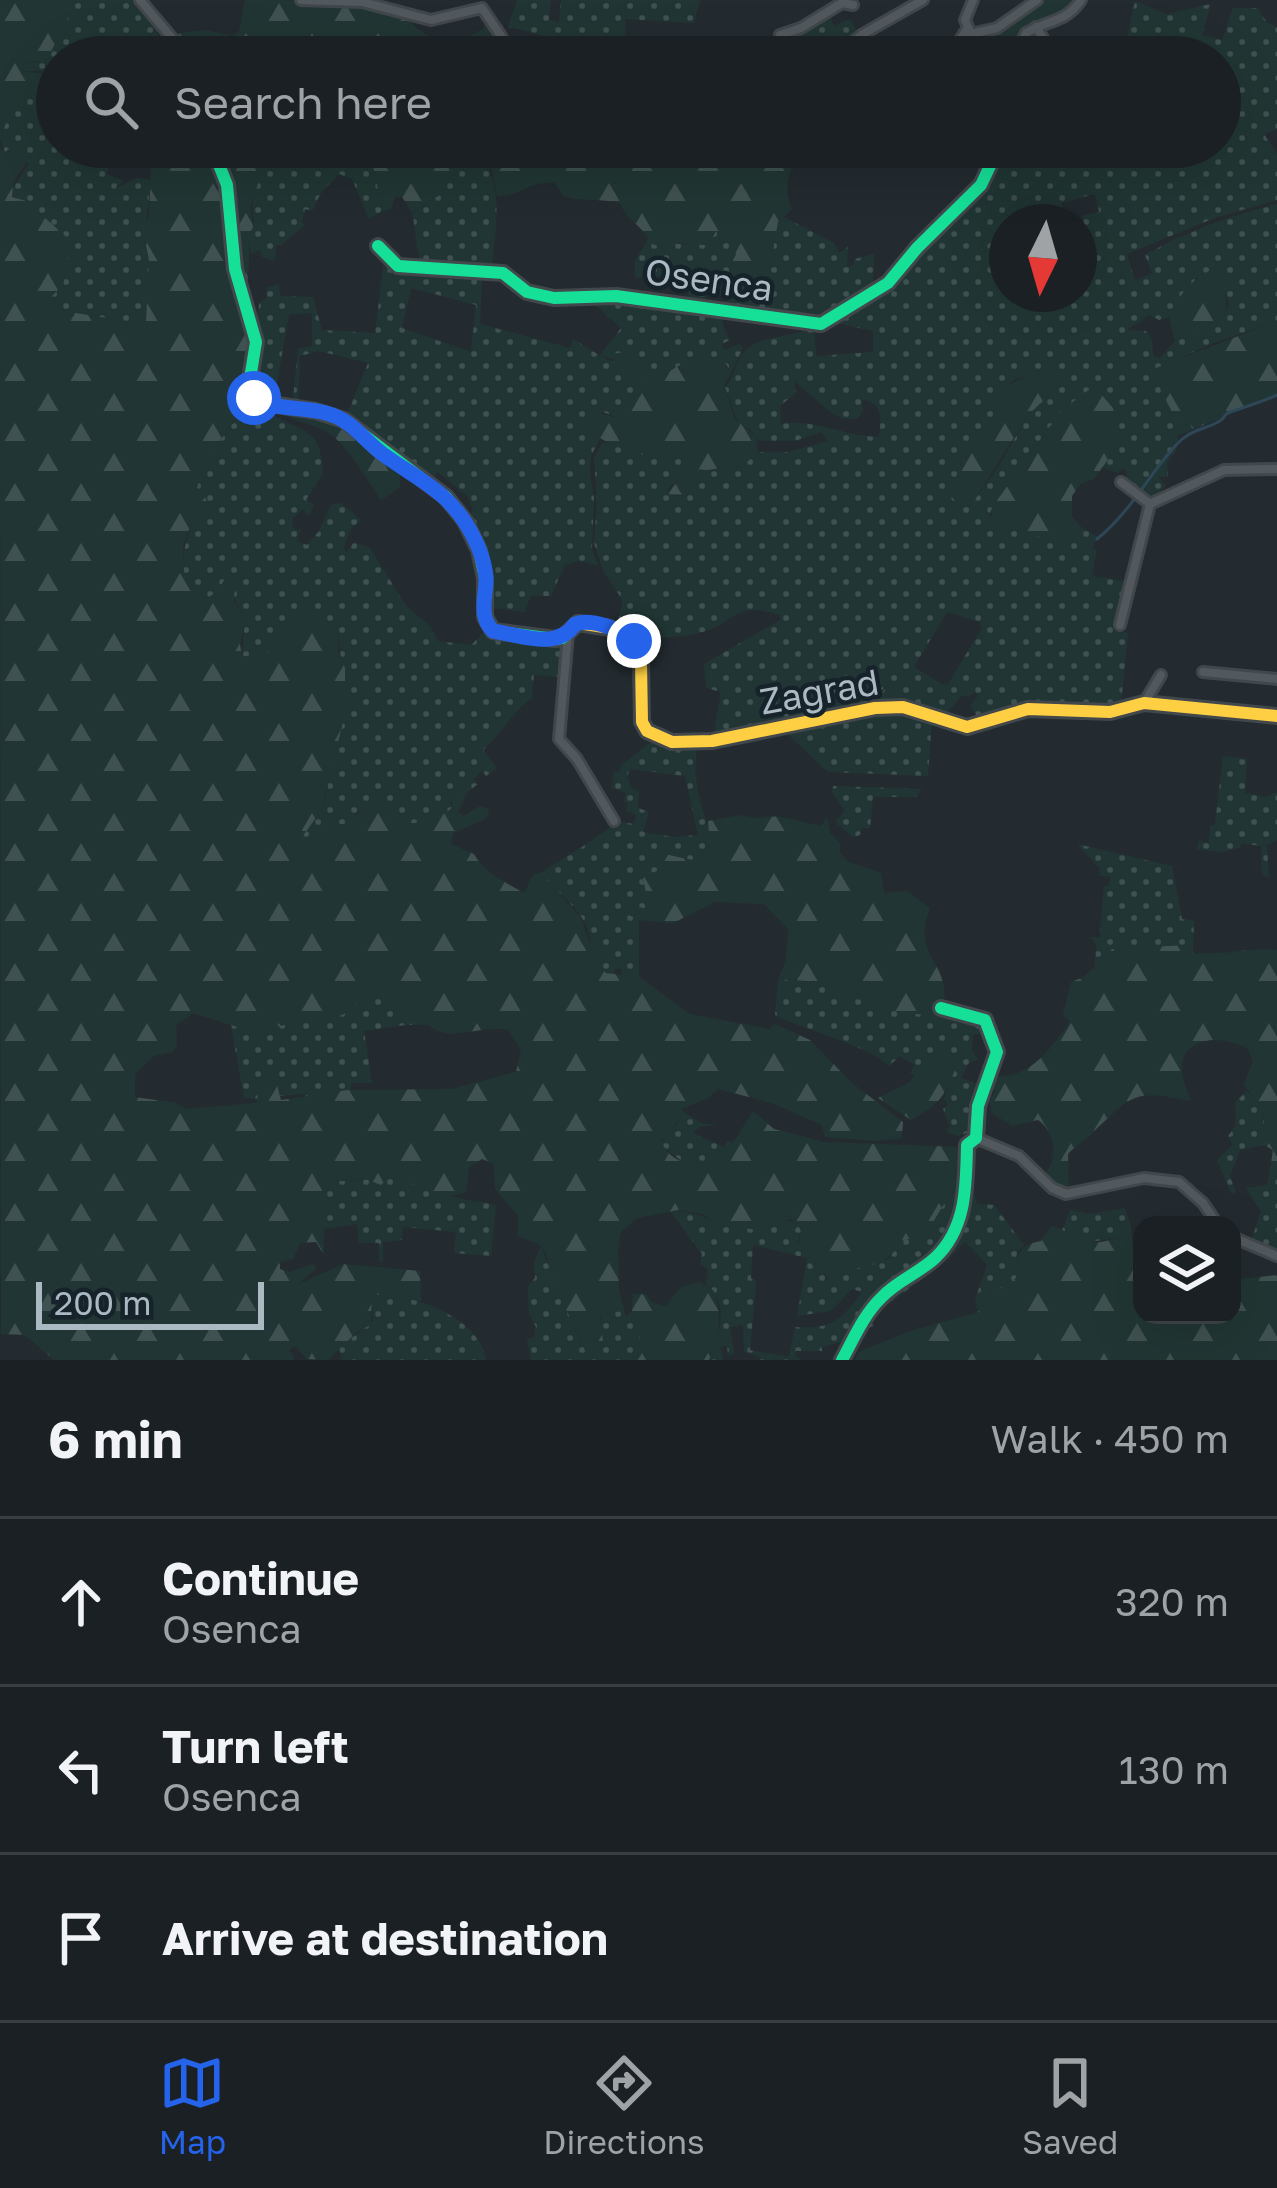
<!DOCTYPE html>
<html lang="en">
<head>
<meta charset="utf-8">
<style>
	:root { --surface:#1a2024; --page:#23282c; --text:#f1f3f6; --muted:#9fa3a6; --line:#383e41; --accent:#2563eb }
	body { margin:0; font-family:"Golos Text",sans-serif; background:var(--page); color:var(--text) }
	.controls { position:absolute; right:36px; bottom:36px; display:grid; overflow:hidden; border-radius:24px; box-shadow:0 12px 48px #0002 }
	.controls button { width:108px; height:108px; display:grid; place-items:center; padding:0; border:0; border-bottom:3px solid var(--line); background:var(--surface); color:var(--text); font:60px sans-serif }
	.compass { position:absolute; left:989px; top:204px; width:108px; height:108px; border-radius:50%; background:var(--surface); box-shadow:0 12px 48px #0002; rotate:185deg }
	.scale { position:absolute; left:36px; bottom:30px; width:228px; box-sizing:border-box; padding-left:12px; border:6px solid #abb9c3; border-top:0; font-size:33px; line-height:42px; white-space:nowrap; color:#abb9c3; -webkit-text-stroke:9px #17232a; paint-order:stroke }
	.stop { position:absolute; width:36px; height:36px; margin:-27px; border:9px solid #2563eb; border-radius:50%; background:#fff }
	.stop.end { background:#2563eb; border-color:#fff; box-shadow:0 3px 12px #0008 }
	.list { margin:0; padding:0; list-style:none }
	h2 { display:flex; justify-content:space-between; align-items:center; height:156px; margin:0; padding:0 48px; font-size:51px }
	h2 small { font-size:39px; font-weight:400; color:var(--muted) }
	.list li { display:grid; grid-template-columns:78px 1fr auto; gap:36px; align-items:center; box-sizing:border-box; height:168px; padding:0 48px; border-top:3px solid var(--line) }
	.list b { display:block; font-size:45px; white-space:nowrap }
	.list p { margin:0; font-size:39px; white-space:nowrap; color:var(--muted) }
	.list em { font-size:39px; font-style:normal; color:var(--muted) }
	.icon { flex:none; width:66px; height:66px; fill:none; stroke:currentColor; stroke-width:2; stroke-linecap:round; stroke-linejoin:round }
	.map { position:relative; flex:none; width:1277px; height:1360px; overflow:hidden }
	.search { position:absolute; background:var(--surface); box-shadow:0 12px 48px #0002; left:36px; right:36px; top:36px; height:132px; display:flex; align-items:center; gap:30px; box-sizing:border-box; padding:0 42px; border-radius:66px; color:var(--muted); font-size:45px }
	.sheet { height:660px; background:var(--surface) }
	nav { display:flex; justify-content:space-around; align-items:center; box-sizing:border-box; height:168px; border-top:3px solid var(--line); background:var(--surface); font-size:33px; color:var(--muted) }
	nav a { display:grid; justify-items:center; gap:6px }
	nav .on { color:var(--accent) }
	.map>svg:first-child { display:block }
	.grass { fill:url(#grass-dots); fill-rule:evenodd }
	.forest { fill:url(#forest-firs); fill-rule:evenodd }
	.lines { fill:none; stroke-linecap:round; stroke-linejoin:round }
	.stream { stroke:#2e4757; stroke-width:3 }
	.street-casing { stroke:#41474b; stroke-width:14 }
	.fast-casing { stroke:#41474b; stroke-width:18 }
	.slow-casing { stroke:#41474b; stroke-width:18 }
	.street { stroke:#52595e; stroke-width:8 }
	.fast { stroke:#16e098; stroke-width:12 }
	.slow { stroke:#ffcf43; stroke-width:12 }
	.route { stroke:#2563eb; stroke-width:15 }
	.labels { text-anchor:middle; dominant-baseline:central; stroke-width:9; stroke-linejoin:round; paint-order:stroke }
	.street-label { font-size:36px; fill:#abb9c3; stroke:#17232a }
</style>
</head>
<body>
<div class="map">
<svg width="1277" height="1360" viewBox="0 0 1277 1360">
	<defs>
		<pattern id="grass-dots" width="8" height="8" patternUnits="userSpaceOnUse" patternTransform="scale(3)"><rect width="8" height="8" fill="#213634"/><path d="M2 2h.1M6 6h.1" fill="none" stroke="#3f5150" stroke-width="1.8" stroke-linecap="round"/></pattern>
		<pattern id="forest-firs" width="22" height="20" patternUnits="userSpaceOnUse" patternTransform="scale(3)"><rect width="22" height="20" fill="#213634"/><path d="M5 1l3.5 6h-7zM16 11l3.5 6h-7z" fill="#3f5150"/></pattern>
	</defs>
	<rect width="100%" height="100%" fill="#232b30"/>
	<g class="grass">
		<path d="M67,0H136C152,16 162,34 160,57H57V147H120L118,151L111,150L105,161L110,164L106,174L124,181L114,189L137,178L151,180L144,241L149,260L146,322L140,324L53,309L52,295C63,285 64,276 66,261C71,222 31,216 10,192L29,164L5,152L0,140L15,96L41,93L46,75L42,71H21V64L38,62L70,15Z"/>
		<path d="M517,0H551L549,20L559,22L561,0H700L694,23L625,19L626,57H566L568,50L552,45L545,57H536L546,36L508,27Z"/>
		<path d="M1135,1L1166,14L1211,4L1202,35L1222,40L1233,8H1258L1267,23L1277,27V129L1264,134L1277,154V200L1217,217L1127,254L1135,281L1152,273L1145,255C1187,231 1231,216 1277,204V321L1213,343L1161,367L1164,392L1174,417L1187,416L1194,429L1178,435L1177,449L1167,462L1168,477H1158L1166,486L1152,498L1125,482L1127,472L1122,468L1118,473L1102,467L1119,444L1050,426L993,506L989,516L1073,539L1081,527L1098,537L1092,548L1097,550L1092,576L1124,581L1117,632L1128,633L1121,704L1111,708L1014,705C1004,716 992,718 977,716L970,706L978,696L975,692L968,697L962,695L942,719L873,705L892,679L868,706L713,738L721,692L706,688L704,664L780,620V615C731,600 739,622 699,633C681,638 658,637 639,639H632L616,627L623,601L604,572L594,543L597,502L594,458L603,442L642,454L664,451L684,458L682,476L667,490L679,496L687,494L699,469L723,464L740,468L758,452H789L828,441L822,432L795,441H759L750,429L739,425L725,387C736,377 735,361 745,351C761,334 794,338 814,327L816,356L873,352V331L831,322L890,282L943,227L994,160L1001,163L996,155L999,150L1004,154L1008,152L1004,147H1140L1139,157L1146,158L1149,148L1143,147H1220V57H1123ZM1095,194L1099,212L1082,216L1084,223L1079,224V294H1007V279L1004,282L1000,278L1007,272V222H1072L1071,218L1064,219L1061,203ZM1219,273L1229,304L1222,320L1175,341L1160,358L1153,356L1152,339L1146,331L1127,330L1149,315L1159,320L1173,316L1196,278ZM1038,370L1058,387L1028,415L999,466L970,506L954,500L960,466L993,420L1012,381ZM794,381L829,411L841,418L857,419L863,411L862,400C884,401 881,421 879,437C845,437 813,418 781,424L780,406L796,393ZM947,612L980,622L982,628L948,684L943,685L914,667Z"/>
		<path d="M828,12L834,26L850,19L859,34L832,57H807L797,46L804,28Z"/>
		<path d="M263,147L363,149L372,162L383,211L369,219L352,179L339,174L322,191L312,211L305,209L302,222L305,225L281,245H276L275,261L262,257L260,250L251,254L247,234L254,221C248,198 262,172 263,147Z"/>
		<path d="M444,147H477C506,191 495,219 492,270L424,268C416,254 416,229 412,213L444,192Z"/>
		<path d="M784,217L834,243L839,253L848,247L847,266H853L855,259L874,254L873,284L868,290L823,322L726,308L727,297L707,294L704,305L688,302L689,274L635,278V261L649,238L651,243L708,245L716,231L728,232L736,254L731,265L768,277L778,221Z"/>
		<path d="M384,260L482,273L480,324L570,348L573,339L609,361L617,360L641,382V389L626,402L618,418L603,412L584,425L590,433L602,435L591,456L590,474L594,498L592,550L598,565L578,561L565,565L551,596H531L524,612L486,607C489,573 463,540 473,509L467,496L438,472L430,481L381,450L346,417L368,363L319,351L300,356L298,406L265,403L252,392L259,303L266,298L267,287L279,284L280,296L313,297L322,330L375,333ZM411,288L476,305L471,352L402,328ZM312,313V346L298,349L293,398L274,400L289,314Z"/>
		<path d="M596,298L723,311V326L730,340L722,344L724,350L740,344L743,348L731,373L726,364L672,369L652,382L603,351L621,328L590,300Z"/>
		<path d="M251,399C259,404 267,412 276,417C306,433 321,430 323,473L306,500L314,505L309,516L303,509L292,519L293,528L298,530L302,527L297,541L307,545L319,531L331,505L341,503L361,520L350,530L343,550L347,552L354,542L370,548L407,607L431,627L438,641L471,645L484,632L563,641L565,645L563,677L534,675L532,698C522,702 496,738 483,750L497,768L486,776L482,771L474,779L478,784L460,798L449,796L452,808L438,820L400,825L389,806L359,811L346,824H328L308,847L298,840L321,811L326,796L344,685L338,632L263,658L242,656L245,619L225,579L217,592L206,599L196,598C170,568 190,529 202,497L197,488C203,454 234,425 251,399Z"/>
		<path d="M882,710L899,711L932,721L928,776L828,772L780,727Z"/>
		<path d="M652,741L697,746L695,772L699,798L711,837L709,846L692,860L661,853V869L643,878L649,909L633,907L639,920V977L622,975V969L615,968L614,976C591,967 594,946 587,927C579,908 554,889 541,873C564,857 600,838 616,821L634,824L636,815L626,811L628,803L624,802L626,793L612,788L614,771L619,772L621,766ZM630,769L685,776L698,835L674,837L643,832L649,812L638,808L639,791L632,788L627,777Z"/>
		<path d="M1223,756L1247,759L1245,793L1267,797L1277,792V840L1267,845L1269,878L1262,875L1261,846L1241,843L1240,848L1220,852L1197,849L1199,841L1209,843L1210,826L1215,824Z"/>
		<path d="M833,786L922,789L916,797H873L870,828H862L860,835L853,837L835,822L845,811L832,792Z"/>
		<path d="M1077,844L1172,866L1182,919L1194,921L1193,953L1112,949L1095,966L1096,944L1091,937H1100L1104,886H1109L1110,877L1099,875L1100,869Z"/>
		<path d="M788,979L833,986L879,1007L977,1014L991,1035L973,1034L972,1051L978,1059L968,1064L961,1078L982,1086L970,1132L958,1136L946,1132L950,1127L943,1109L948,1105L944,1099L957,1063L954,1057L931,1054L915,1075L910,1073L915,1065L900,1056L889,1066C874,1048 800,1028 775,1015L778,980Z"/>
		<path d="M373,990L385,992L406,1025L364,1031L372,1083H351V1091L306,1098L305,1094L280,1096L276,1081L263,1082L257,1099L244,1098L231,1025L260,1029L342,1015Z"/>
		<path d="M1246,1091C1265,1106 1267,1122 1264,1145L1240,1150L1230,1176L1236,1193L1232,1195L1217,1160L1233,1145L1228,1136L1236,1125L1235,1103Z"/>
		<path d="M685,1113L701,1123L715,1125L698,1127L693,1133L724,1147L712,1169L684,1163L661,1145L666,1131L676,1125Z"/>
		<path d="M1269,1175L1277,1176V1252L1250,1244L1261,1211L1246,1188L1267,1185Z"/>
		<path d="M969,1177L977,1204L994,1205L1024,1245L1017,1253L1016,1278L987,1300L984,1311L978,1313L975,1300L987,1265L965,1241C939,1273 904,1289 873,1316V1326L860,1332L874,1309L946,1248Z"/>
		<path d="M396,1178C415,1181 429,1192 446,1196C461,1199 477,1201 496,1205L491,1256L454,1253L456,1232L403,1227L402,1240L383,1242V1262L379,1261V1243H359L357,1224L323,1229V1182Z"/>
		<path d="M947,1202L960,1211L940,1248L891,1284L852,1339L822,1347V1351H796L795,1356L801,1360H760L759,1356L744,1352L743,1325L730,1327L734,1354L728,1355L727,1346L720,1347L723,1360H709C719,1335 731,1304 706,1284L708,1269L700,1264L702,1254L671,1212C690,1209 703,1218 718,1222C730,1225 746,1226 759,1227C774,1227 781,1218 797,1222L801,1231L798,1241L813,1266L823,1270L826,1280L832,1279L838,1271L889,1259L899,1241ZM753,1245L807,1258L797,1316L831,1311L852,1289L862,1292C841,1320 833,1330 795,1327L789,1357L750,1350L756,1282L751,1278Z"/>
		<path d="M1125,1208L1131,1226H1125L1120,1237L1085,1243L1062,1230L1070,1210L1091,1214Z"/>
		<path d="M541,1247L580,1342H603L599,1326L603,1313L624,1310L626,1316L632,1311C643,1322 641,1346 635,1360H531L527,1339L534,1337L536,1327L529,1313L528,1286L535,1278L534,1262Z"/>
		<path d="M379,1293C416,1297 480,1317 486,1360H342L339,1348L373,1321L372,1294Z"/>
	</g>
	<g class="forest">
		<path d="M0,0H67L70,15L47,59L21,64L22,71L46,74L41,93L15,96L0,140Z"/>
		<path d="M245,0L349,1L407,17C424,45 460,45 484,28V16L500,37L504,57H179L172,34L206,30L232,36L239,32Z"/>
		<path d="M1040,0H1079C1058,27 1020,24 1002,57H950L961,40L998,29Z"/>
		<path d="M12,147L30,157L13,182L12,197L26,201L72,242L63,285L52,296L53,309L140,324L146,321L149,260L143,232L149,215L152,147H263L262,172L250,207L253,228L247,235C252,258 246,278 247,301C248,336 259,381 238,414C224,437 201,461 197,488L208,502V512C202,517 195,520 191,526C178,547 181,580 196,598L206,599L217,592L225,579L235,583L234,601L245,619L240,644L242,656L264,658L296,614L315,615L338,632V651L345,668V714L321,811L299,841L308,846L328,824H346L370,804L390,806L400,825C421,822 434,823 452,808L453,802L446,801L448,796L466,795L458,812L464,816L480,806L489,809L487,818L453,833L451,844L474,854C484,872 506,883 524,893L534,874L541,873L581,918L589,942L597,949V963L606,973L639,977L690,1014L769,1029L775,1024L810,1040L852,1083L903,1122L902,1138L878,1141L825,1137L822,1125L775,1104L718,1089L708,1098L681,1109L685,1113L661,1140C668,1162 691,1165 712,1169L727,1141L733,1143L753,1111L774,1129L824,1142L961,1147L965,1161L960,1211L954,1205L944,1204L925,1235L899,1241C894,1265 859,1268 838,1271L829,1282L823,1270L813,1266L799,1246L801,1231L797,1222L790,1219L760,1230L721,1226L703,1214L679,1210L637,1218L621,1232L618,1249L619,1291L624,1310L600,1316L603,1342L594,1359L588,1357L551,1276L547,1255L539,1244L518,1236V1216L495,1189L494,1164L482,1159L469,1167L466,1191C436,1207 418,1177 387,1179L381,1185L366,1179L323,1182L324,1255L316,1242L300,1243L293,1259L280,1262V1269L289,1272L314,1264L316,1269L297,1285L343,1264L420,1271L421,1301L372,1294L371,1325L358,1331L328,1360L307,1359L295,1346L289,1350L295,1360H54L25,1335L1,1334L0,148L5,152ZM373,990L384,992L406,1025H429C449,1044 482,1024 508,1030L521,1050L516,1072L452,1089L348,1090L281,1100L276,1081L262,1082L256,1103L186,1109L176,1103L135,1097V1074L154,1056L172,1052L177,1046L176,1026L193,1013L247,1030L261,1029L342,1015Z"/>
		<path d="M358,147H444L450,174L444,192L412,212L402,197H395L391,209L383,211L372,162Z"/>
		<path d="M477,147H860L848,158L796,162C785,175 785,195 792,209L778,222L768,278L764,279L758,272L745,277L731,265L736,254L728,232L716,231L708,245L676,243L663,249L651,243C643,225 628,223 620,203C600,198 583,202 564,196L555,183C526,180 521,197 497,196L492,169Z"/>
		<path d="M1215,267C1225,283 1230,304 1222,321L1175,341L1169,316L1173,315C1179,290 1194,280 1215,267Z"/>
		<path d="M1277,321V395L1194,429L1187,416L1175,418L1157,382L1156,368Z"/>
		<path d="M603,351L612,354L625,352L640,363L645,378L652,382L688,360H721L731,373L724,385L735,420L756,436L758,452L740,468C723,463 714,473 699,469L687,495L667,494L682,476L683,458C667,450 659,457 644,455C624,451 597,439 583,426L590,411L618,418L626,402L641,389V382L617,360L600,356Z"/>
		<path d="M1051,370L1058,387L1028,415L972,504L963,505L948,495L960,467L993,420L1002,389L1033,372Z"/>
		<path d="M1094,386L1113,408L1121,436L1119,444L1094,479L1080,484L1072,496V517L1081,527L1073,539C1044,540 1016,534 991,520L993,506L1062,410Z"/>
		<path d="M279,410L340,418L400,468V487L381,500C370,484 347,445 329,433C314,423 290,422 279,410Z"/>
		<path d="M741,815C754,821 765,815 781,817C794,819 808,824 821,826L827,817L830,833L840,843V853L849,862L881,873L884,893L907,891L930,908C911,958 948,958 944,1001L977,1014C944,1016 913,1017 881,1007C841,995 824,978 778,980L786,960L788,929L764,904L715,902L673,923L639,920L625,913L633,906L649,909L643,878L661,869L660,853L692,860L710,846L708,821Z"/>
		<path d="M1187,945L1193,953C1222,956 1249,947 1277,950V1176L1269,1175L1273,1150L1264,1145V1114L1244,1084L1253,1061L1248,1049C1229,1037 1188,1033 1182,1063C1180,1073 1187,1092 1191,1101C1132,1089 1134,1094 1090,1135C1083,1142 1075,1146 1068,1154L1069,1192L1042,1177C1059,1162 1057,1133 1038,1120L1012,1126L991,1112L990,1101L995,1091L990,1087L999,1076C1031,1078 1054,1045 1070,1021L1063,1015L1071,982L1084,977L1112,949Z"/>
		<path d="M931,1053L954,1057L957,1062C948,1094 939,1105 911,1120L878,1098L910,1082Z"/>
		<path d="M1052,1226C1085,1237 1080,1250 1120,1237L1125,1226H1131L1134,1263L1142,1265V1315H1232V1280L1277,1275V1360H855L859,1352L913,1330L984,1311L989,1296L1016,1278C1015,1255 1019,1245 1041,1241Z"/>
		<path d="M700,1282L714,1291C723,1320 719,1333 709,1360H635C641,1346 643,1322 632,1311L633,1294H645L653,1303L666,1306L681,1287Z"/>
	</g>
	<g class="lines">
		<path class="stream" d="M1097,539C1130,513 1148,475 1177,444C1190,430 1203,430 1218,422C1229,416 1220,415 1233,411C1248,406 1262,402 1277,395"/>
		<defs>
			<g id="street">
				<path d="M140,0L188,57"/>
				<path d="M301,0L362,2L431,20L482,8L501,36L508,57"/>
				<path d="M973,0L965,20L971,34L997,28L1037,0"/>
				<path d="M1036,27L1055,57"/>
				<path d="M780,35L801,28L842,3L853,5"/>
				<path d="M834,57L863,34L923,0"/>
				<path d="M949,57L967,29"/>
				<path d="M1025,57L1021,43L1026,33C1047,20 1066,23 1081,0"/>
				<path d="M1121,482L1150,504"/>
				<path d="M1120,625L1150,504L1224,470L1277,469"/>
				<path d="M568,634L559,739L577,759L614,821"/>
				<path d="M1203,672L1277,679"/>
				<path d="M1144,703L1161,675"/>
				<path d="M976,1138L1019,1156L1052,1188L1066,1194L1144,1178L1179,1182L1203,1203L1218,1225"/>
				<path d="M1232,1237L1277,1256"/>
			</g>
			<g id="fast">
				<path d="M212,147L227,185L235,269L256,342L248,391L264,403L316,411L344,420L446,497L465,521L479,550L485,578V617L493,631L555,639L562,638L578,623"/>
				<path d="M378,246L398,266L503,273L527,292L554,298L616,296L821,324L888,283L917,248L981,185L999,147"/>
				<path d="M842,1360C854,1338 864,1314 882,1297C897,1281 919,1273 935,1258C967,1228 966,1185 967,1145L976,1138L978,1106L997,1052L985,1020L941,1008"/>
			</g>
			<path id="slow" d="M578,623L610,628L630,641L641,662L642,722L647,731L672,742L712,741L875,708L903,707L967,727L1028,709L1110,712L1144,703L1277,716"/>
		</defs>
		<use href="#street" class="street-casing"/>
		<use href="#fast" class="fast-casing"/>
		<use href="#slow" class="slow-casing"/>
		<use href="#street" class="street"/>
		<use href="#fast" class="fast"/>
		<use href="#slow" class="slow"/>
	</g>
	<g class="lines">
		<path class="route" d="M254,398C275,411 302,406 326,413C353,420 363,440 384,455C416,478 447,491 468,527C477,542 485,561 486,579C486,598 478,616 493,631C520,635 557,651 575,624C592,618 620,629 634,641"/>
	</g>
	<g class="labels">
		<g class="street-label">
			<text transform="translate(709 279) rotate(8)">Osenca</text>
			<text transform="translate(819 691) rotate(-10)">Zagrad</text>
		</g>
	</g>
</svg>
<div class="controls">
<button><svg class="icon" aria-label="layers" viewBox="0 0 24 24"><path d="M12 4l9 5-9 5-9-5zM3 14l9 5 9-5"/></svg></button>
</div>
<svg class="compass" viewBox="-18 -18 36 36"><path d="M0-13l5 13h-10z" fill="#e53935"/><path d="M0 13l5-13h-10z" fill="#9fa3a6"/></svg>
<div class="scale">200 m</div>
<div class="stop" style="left:254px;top:398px"></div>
<div class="stop end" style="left:634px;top:641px"></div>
<div class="search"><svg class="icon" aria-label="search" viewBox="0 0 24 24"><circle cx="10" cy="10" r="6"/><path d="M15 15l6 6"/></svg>Search here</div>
</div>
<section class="sheet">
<h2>6 min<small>Walk · 450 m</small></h2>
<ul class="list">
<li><svg class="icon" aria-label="ahead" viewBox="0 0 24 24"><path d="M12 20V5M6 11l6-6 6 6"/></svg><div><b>Continue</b><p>Osenca</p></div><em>320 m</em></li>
<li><svg class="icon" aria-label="left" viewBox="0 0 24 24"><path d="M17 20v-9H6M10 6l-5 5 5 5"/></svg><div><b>Turn left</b><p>Osenca</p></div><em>130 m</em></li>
<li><svg class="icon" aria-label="arrive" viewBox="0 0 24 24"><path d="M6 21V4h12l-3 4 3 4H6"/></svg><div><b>Arrive at destination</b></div></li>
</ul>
</section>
<nav>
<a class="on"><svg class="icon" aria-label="map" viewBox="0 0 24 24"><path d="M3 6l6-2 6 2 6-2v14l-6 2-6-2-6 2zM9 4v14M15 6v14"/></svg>Map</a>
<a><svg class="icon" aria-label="directions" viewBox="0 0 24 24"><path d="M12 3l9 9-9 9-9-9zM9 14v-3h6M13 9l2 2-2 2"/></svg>Directions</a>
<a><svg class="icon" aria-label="saved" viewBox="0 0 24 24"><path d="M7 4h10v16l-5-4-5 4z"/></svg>Saved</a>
</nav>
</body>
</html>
